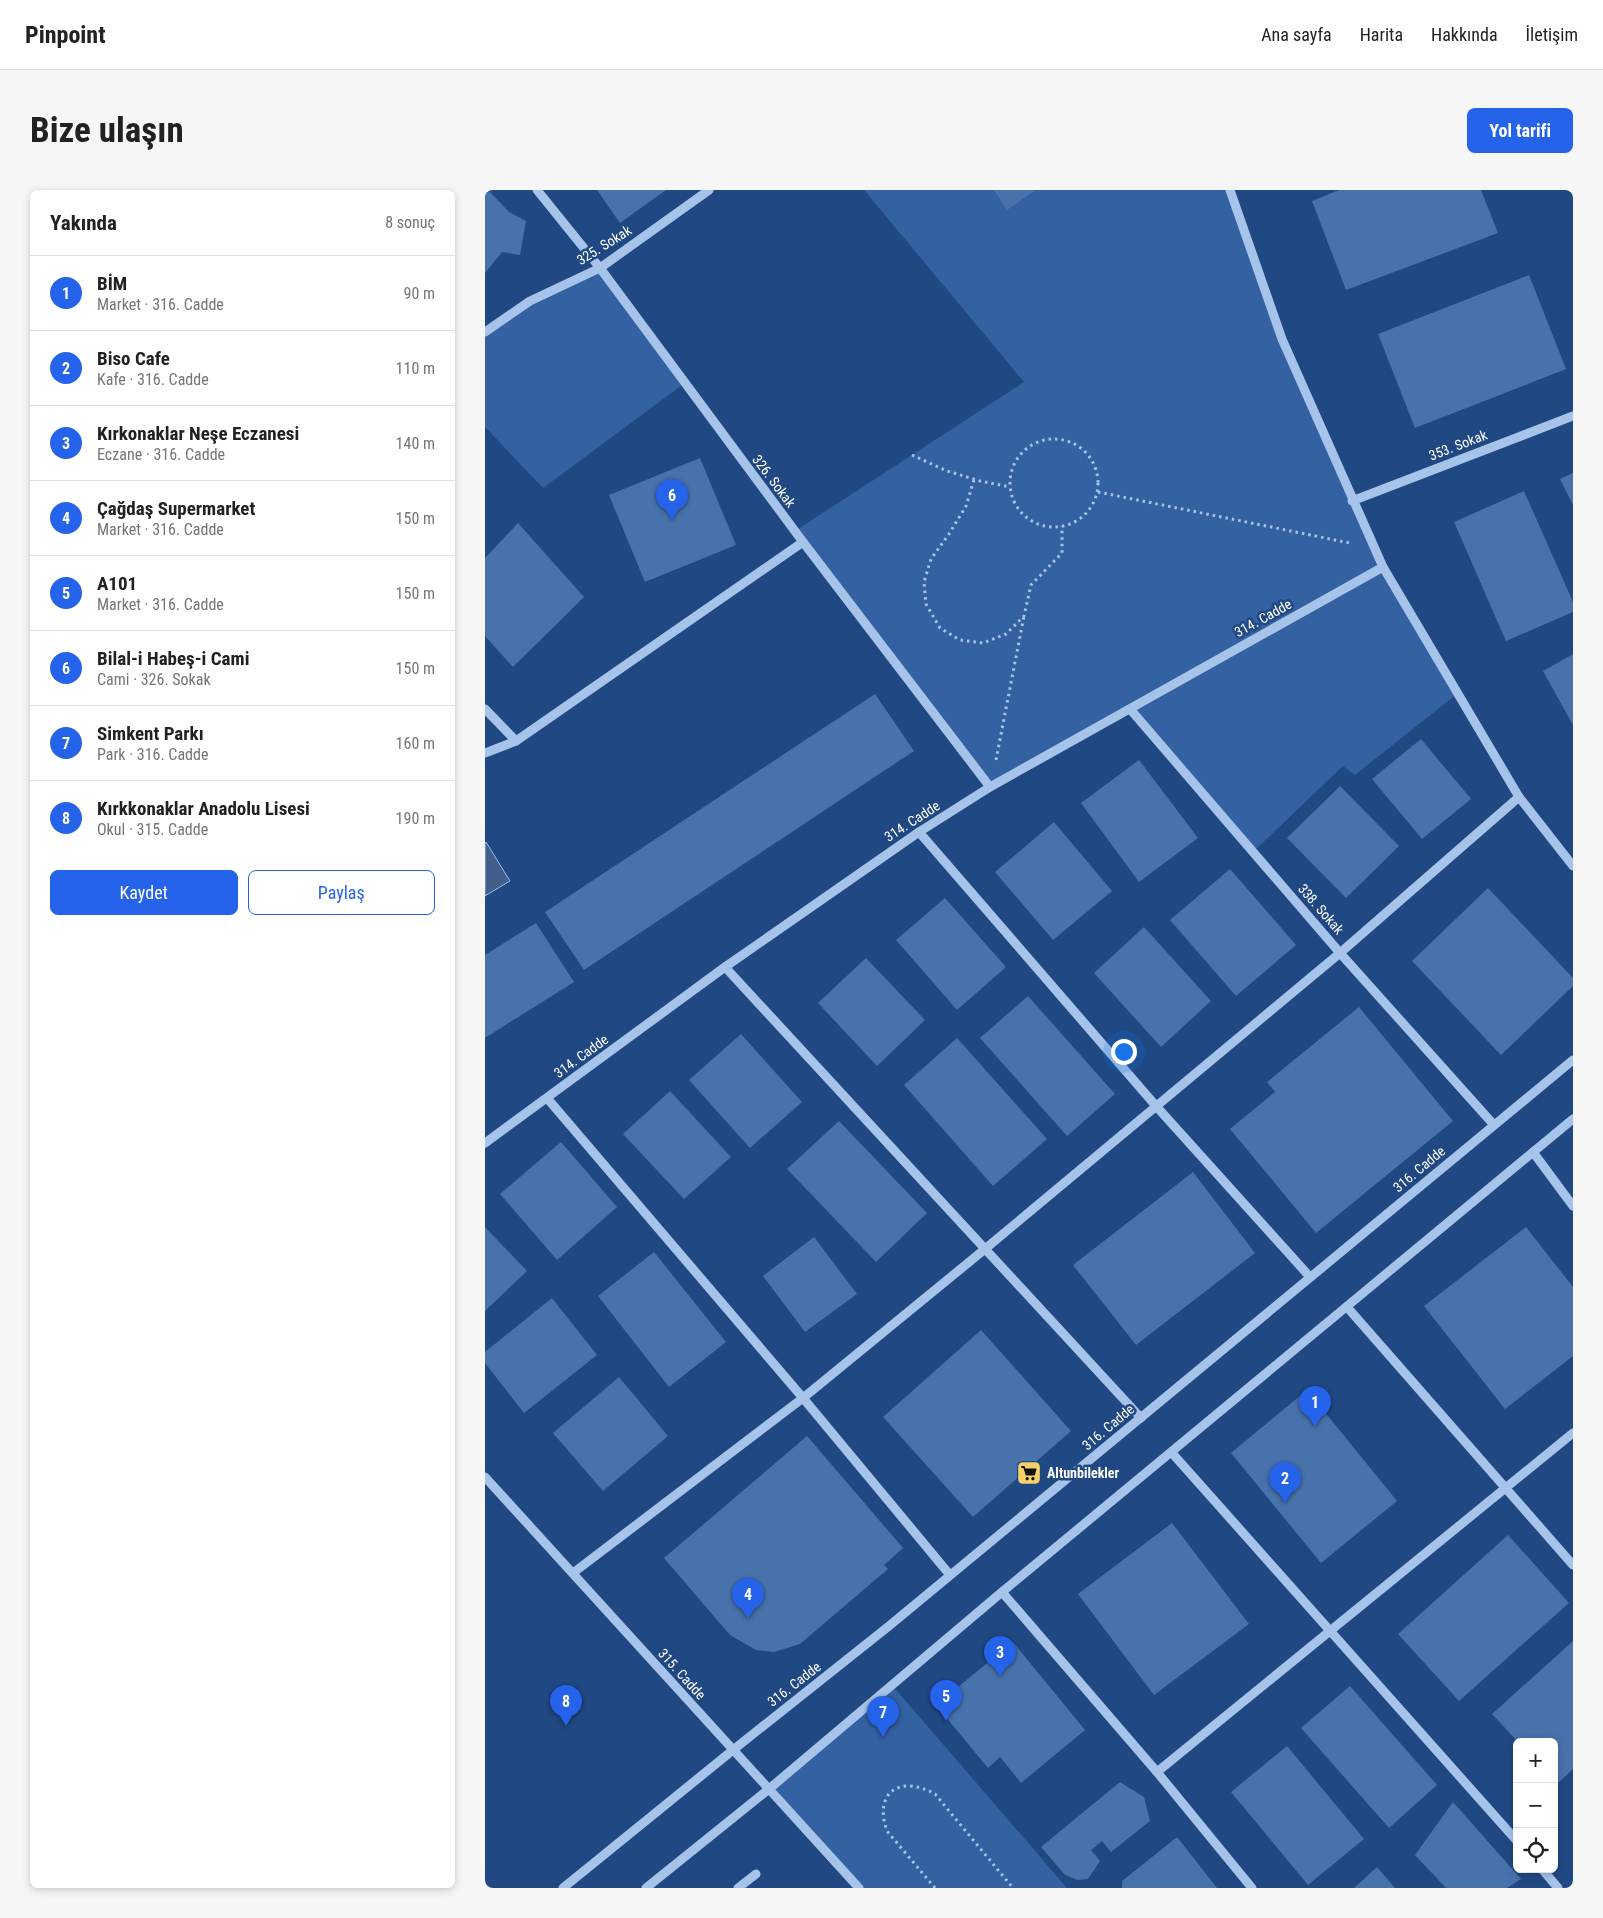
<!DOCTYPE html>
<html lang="tr">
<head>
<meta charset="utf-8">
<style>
	:root { --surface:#fff; --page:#f6f6f6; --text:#202124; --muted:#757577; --line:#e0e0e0; --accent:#2563eb }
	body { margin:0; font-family:"Roboto Condensed",sans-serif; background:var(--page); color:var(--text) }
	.controls { position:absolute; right:15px; bottom:15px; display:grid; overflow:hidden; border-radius:8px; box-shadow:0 2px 8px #0003 }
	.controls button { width:45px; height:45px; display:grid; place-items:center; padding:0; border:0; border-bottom:1px solid var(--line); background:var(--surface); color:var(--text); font:25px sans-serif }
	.you { position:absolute; left:638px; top:861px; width:18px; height:18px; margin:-12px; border:4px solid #fff; border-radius:50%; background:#1a73e8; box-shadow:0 0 0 8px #1a73e833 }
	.badge { display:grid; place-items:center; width:32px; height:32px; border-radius:50%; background:var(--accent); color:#fff; font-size:16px; font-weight:700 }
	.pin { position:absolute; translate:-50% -41px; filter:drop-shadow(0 1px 2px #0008) }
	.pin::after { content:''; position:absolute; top:26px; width:18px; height:15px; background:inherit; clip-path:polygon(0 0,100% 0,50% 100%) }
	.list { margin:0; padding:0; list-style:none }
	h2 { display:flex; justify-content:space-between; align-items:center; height:65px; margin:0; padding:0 20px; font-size:21px }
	h2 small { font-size:16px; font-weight:400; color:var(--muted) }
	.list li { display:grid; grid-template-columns:32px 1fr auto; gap:15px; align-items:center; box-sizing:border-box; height:75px; padding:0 20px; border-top:1px solid var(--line) }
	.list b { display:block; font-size:19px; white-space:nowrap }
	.list p { margin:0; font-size:16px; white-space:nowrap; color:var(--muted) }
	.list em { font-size:16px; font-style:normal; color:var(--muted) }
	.actions { display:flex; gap:10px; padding:15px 20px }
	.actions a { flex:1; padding:11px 0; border:1px solid var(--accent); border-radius:8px; text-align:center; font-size:18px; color:var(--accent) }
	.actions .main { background:var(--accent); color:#fff }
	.icon { flex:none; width:28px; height:28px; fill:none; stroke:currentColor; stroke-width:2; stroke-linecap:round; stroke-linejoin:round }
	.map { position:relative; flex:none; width:1088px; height:1698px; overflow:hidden; border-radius:8px }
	header { display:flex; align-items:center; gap:30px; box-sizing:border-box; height:70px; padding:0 25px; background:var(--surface); border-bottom:1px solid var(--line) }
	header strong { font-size:24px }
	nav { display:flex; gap:28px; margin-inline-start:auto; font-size:18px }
	.intro { display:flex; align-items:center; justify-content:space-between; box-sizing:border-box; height:120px; padding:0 30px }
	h1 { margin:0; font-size:35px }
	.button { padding:12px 22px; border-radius:8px; background:var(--accent); color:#fff; font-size:18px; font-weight:700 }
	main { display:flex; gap:30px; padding:0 30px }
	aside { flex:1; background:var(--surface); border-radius:8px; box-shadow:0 2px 8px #0003 }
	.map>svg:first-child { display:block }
	.green { fill:#3361a1 }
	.water { fill:#415f8a; stroke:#9abdea }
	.building { fill:#4872ab }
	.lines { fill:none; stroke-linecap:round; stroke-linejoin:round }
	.path { stroke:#a6c3e9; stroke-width:3; stroke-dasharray:2.5 4; stroke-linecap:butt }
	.minor { stroke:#a6c3e9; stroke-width:9 }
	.labels { text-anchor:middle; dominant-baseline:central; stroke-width:5; stroke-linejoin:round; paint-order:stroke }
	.street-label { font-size:14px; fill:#fff; stroke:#204882 }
	.poi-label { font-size:14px; font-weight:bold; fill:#fff; stroke:#204882; text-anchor:start }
</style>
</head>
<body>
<header>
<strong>Pinpoint</strong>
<nav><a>Ana sayfa</a><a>Harita</a><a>Hakkında</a><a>İletişim</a></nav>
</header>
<div class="intro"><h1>Bize ulaşın</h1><a class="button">Yol tarifi</a></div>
<main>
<aside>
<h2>Yakında<small>8 sonuç</small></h2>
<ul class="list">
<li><span class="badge">1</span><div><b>BİM</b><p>Market · 316. Cadde</p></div><em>90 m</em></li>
<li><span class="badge">2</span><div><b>Biso Cafe</b><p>Kafe · 316. Cadde</p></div><em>110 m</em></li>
<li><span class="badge">3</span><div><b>Kırkonaklar Neşe Eczanesi</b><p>Eczane · 316. Cadde</p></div><em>140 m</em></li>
<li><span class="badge">4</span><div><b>Çağdaş Supermarket</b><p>Market · 316. Cadde</p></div><em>150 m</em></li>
<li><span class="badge">5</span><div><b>A101</b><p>Market · 316. Cadde</p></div><em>150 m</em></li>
<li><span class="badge">6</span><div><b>Bilal-i Habeş-i Cami</b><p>Cami · 326. Sokak</p></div><em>150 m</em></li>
<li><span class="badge">7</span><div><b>Simkent Parkı</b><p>Park · 316. Cadde</p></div><em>160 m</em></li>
<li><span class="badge">8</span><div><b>Kırkkonaklar Anadolu Lisesi</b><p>Okul · 315. Cadde</p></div><em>190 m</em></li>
</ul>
<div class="actions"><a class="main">Kaydet</a><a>Paylaş</a></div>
</aside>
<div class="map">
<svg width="1088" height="1698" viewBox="0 0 1088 1698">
	<rect width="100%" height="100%" fill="#204882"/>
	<g class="green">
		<path d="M379,0H745L797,149L898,377L973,503L870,585L858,576L768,662L645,519L505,597L310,341L539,192Z"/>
		<path d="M115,78L200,193L58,298L0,237V142L45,111Z"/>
		<path d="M407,1495L582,1698H374L284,1599Z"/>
	</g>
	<path class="water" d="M1,652L25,691L0,706V653Z"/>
	<g class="building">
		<path d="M0,0H3L24,22L41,31L35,65L17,62L0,83Z"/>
		<path d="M112,0H181L135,33Z"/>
		<path d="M509,0H551L522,20Z"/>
		<path d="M854,0H996L1013,43L861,100L827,11Z"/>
		<path d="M1044,85L1081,179L930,238L893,144Z"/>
		<path d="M215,268L251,355L160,392L124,305Z"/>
		<path d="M1088,283V315L1075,289Z"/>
		<path d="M1039,301L1088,412V422L1021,451L969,332Z"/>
		<path d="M33,333L99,407L28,477L0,446V368Z"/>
		<path d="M1088,464V535L1058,481Z"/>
		<path d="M390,504L429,561L99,780L60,722Z"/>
		<path d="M936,549L986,609L937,649L887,589Z"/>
		<path d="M654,570L713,648L654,692L596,613Z"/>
		<path d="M855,596L914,656L861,708L802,648Z"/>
		<path d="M569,632L627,701L568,750L510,682Z"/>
		<path d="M745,679L811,755L751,806L685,730Z"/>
		<path d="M1003,698L1088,788V796L1016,865L927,771Z"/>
		<path d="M460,708L521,777L472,820L411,750Z"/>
		<path d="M51,733L89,792L0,848V765Z"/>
		<path d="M659,737L726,811L676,857L609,783Z"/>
		<path d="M381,768L440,830L392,876L333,813Z"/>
		<path d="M543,806L630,904L582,946L495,848Z"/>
		<path d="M874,817L968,931L831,1043L745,939L790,902L782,892Z"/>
		<path d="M256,844L317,912L265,958L204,890Z"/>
		<path d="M472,848L562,949L508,996L419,895Z"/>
		<path d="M185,901L246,967L199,1009L138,944Z"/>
		<path d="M354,931L442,1023L391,1072L302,979Z"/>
		<path d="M76,952L132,1017L72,1070L15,1004Z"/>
		<path d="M708,982L770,1063L651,1155L588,1075Z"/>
		<path d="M0,1037L42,1081L0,1121Z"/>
		<path d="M1041,1037L1088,1097V1166L1020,1219L939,1116Z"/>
		<path d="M329,1047L372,1104L320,1142L278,1086Z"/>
		<path d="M169,1062L241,1152L184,1197L113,1106Z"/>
		<path d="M67,1108L112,1165L39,1223L0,1173V1162Z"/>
		<path d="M496,1140L586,1241L488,1327L398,1227Z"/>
		<path d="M134,1187L183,1246L118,1301L68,1243Z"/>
		<path d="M822,1200L912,1311L836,1373L746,1263Z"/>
		<path d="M322,1246L418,1358L399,1375L403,1379L315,1454L289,1462L271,1460L245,1445L179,1368Z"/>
		<path d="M687,1333L764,1434L669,1505L593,1404Z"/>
		<path d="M1023,1345L1084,1413L974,1511L913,1444Z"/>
		<path d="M1088,1451V1579L1071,1595L1069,1592V1552H1033L1007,1524Z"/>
		<path d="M528,1452L600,1540L536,1593L515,1567L503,1578L451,1515Z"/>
		<path d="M865,1496L952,1595L904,1638L816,1538Z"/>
		<path d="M802,1556L879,1649L823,1695L746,1602Z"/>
		<path d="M635,1592L659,1607L665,1631L626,1662L617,1651L606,1660L615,1671L603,1689L593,1690L580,1685L556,1657Z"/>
		<path d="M968,1612L1036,1689L1022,1698H961L930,1665Z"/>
		<path d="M692,1647L732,1698H637V1691Z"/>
		<path d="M892,1677L910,1698H869Z"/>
	</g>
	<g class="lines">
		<g class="path">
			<circle cx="569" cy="293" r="44"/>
			<path d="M427,265L462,281L495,291L525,297"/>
			<path d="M489,290L481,316L464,344L446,369L439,392L441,414L455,438L475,450L498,453L521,444L539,426L546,395L577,363V336"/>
			<path d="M613,302L865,353"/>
			<path d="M511,570L539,426"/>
			<path d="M450,1698L402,1641C388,1601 416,1585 450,1604L528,1698"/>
		</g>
		<g class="minor">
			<path d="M52,0L115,78L318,352L505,597"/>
			<path d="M745,0L797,149L898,377L1034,607L1088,676"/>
			<path d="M0,142L45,111L115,78L224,0"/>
			<path d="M867,311L1088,226"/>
			<path d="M0,519L31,551"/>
			<path d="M645,519L855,763L1009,935"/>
			<path d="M0,563L31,551L318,352"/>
			<path d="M434,642L671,916L825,1087"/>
			<path d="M240,777L656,1228"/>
			<path d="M62,908L318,1208L465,1385"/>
			<path d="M0,953L240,777L434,642L505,597L898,377"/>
			<path d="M1048,962L1088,1016"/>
			<path d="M862,1117L1088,1375"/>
			<path d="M687,1263L1032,1651"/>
			<path d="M0,1287L374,1698"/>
			<path d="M88,1383L318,1208L500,1059L855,763L1034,607"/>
			<path d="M517,1402L672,1582L767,1698"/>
			<path d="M672,1582L1088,1243"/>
			<path d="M1057,1679L1073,1698"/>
			<path d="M78,1698L248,1560L404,1436L1088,870"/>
			<path d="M161,1698L284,1599L517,1402L1088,929"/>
			<path d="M253,1698L271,1684"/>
		</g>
	</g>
	<defs>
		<symbol id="supermarket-square" viewBox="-11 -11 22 22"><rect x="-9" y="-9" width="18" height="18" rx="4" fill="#f6d167" stroke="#204882"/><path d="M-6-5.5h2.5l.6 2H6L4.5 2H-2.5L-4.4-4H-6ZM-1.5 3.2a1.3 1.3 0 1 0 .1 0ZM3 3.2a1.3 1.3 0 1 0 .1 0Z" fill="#111"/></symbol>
	</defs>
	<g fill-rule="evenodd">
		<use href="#supermarket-square" x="530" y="1269" width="28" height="28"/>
	</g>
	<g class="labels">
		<g class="street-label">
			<text transform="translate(119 55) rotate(-32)">325. Sokak</text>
			<text transform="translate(973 255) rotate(-21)">353. Sokak</text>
			<text transform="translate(289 291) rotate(53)">326. Sokak</text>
			<text transform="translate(778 428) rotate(-29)">314. Cadde</text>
			<text transform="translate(427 631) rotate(-33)">314. Cadde</text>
			<text transform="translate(836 719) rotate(49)">338. Sokak</text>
			<text transform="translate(96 866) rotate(-36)">314. Cadde</text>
			<text transform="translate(934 979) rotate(-40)">316. Cadde</text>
			<text transform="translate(623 1237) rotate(-40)">316. Cadde</text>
			<text transform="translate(197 1484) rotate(48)">315. Cadde</text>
			<text transform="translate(309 1494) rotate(-38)">316. Cadde</text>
		</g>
		<g class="poi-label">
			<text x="562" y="1283">Altunbilekler</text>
		</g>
	</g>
</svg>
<div class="controls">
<button>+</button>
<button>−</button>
<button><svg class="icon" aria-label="locate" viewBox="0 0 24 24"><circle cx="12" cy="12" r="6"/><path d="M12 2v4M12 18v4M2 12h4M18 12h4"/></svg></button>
</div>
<div class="you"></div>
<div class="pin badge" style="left:830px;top:1237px">1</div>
<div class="pin badge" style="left:800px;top:1313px">2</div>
<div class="pin badge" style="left:515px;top:1487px">3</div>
<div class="pin badge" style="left:263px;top:1429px">4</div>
<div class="pin badge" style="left:461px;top:1531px">5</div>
<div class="pin badge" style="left:187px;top:330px">6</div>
<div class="pin badge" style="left:398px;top:1547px">7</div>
<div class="pin badge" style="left:81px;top:1536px">8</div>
</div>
</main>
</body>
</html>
